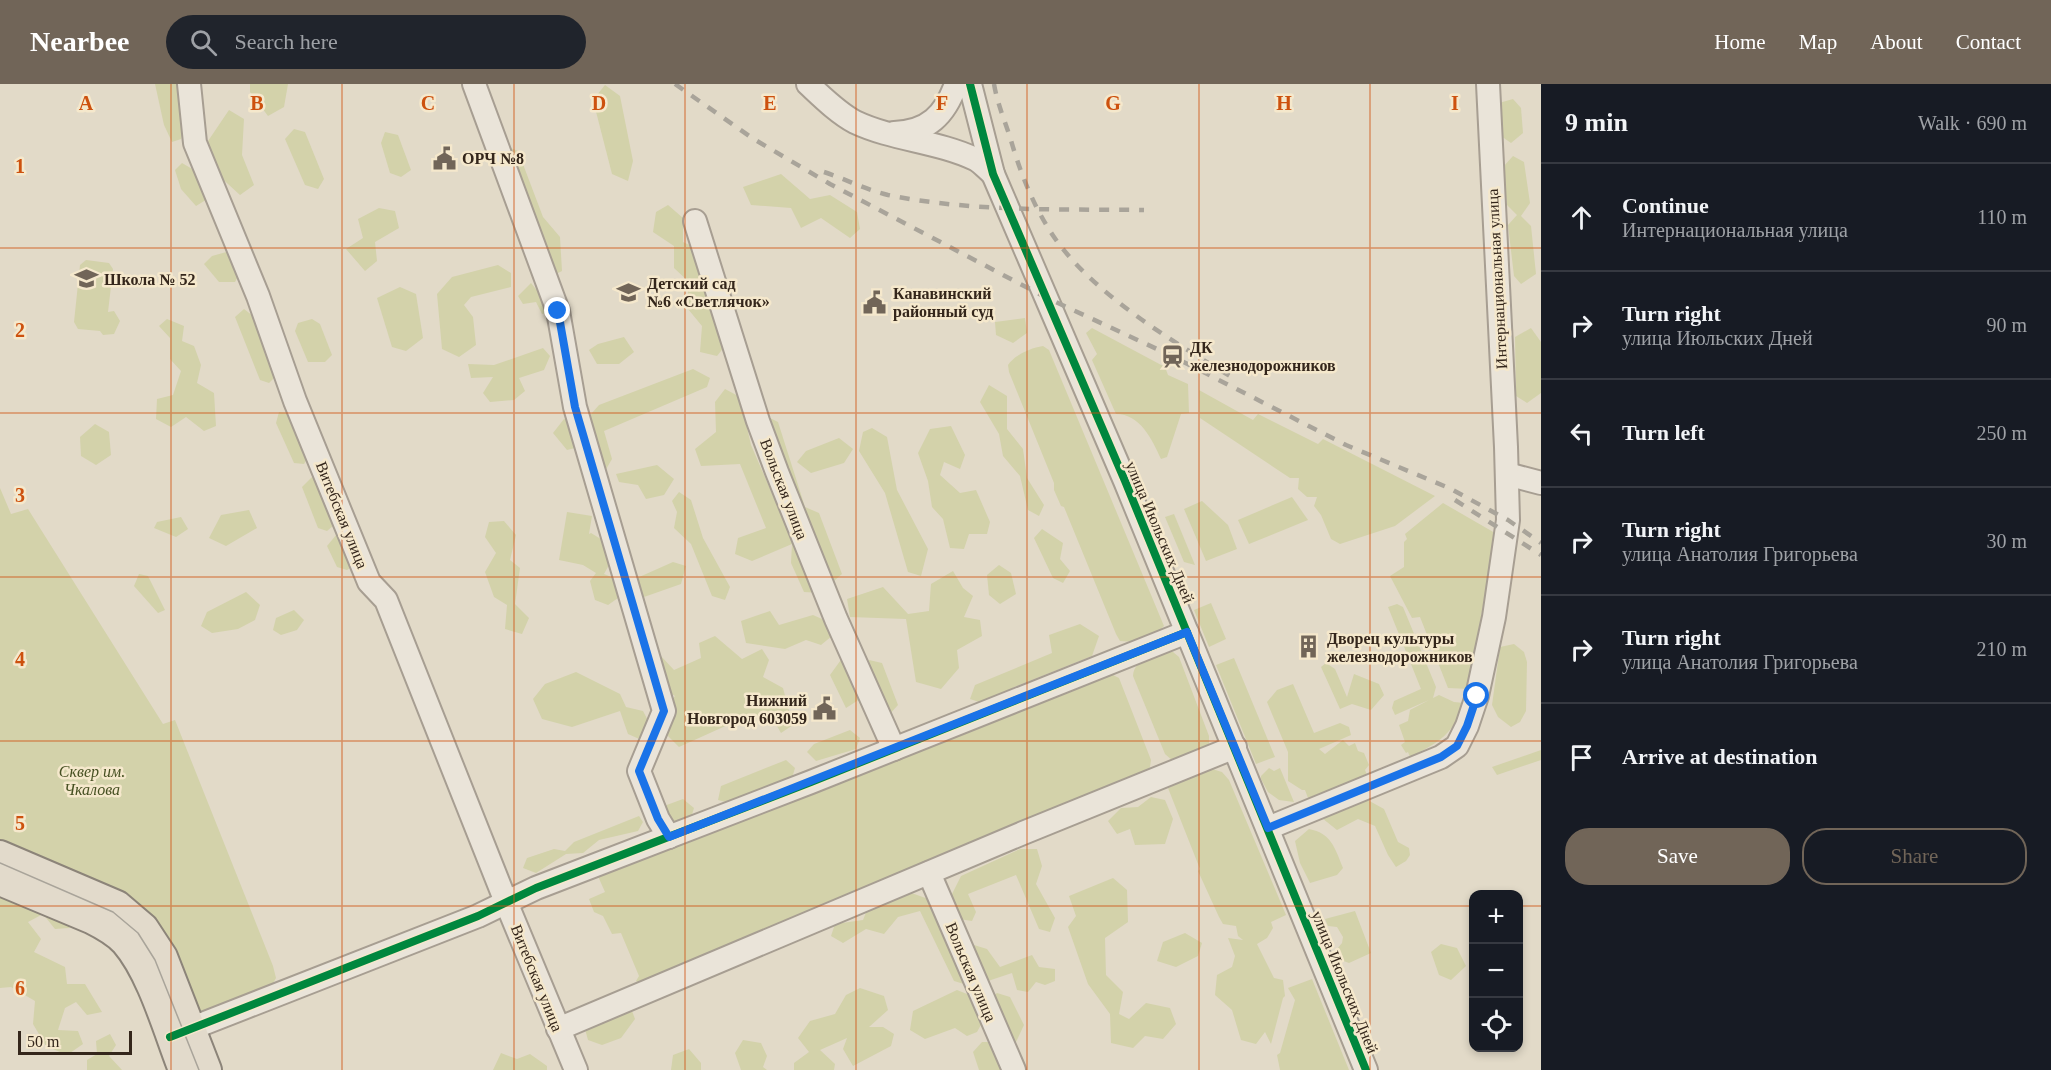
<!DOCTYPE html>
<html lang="en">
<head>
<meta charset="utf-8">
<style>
	:root { --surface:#171b24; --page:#20242c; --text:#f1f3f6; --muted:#9ea1a6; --line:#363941; --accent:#716558 }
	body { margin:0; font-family:Georgia,serif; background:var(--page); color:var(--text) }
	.controls { position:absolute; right:18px; bottom:18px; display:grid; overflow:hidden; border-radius:12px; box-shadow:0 3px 9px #0003 }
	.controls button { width:54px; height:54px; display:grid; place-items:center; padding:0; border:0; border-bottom:2px solid var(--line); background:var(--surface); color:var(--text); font:30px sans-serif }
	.scale { position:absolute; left:18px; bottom:15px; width:114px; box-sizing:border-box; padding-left:6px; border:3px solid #34261b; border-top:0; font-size:16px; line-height:21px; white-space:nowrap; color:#34261b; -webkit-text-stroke:4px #f5e8cc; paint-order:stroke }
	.stop { position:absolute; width:18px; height:18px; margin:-14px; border:4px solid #1a73e8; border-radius:50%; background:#fff }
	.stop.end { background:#1a73e8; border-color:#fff; box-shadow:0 2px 6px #0008 }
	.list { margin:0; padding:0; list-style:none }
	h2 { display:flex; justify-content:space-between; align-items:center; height:78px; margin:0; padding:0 24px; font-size:26px }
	h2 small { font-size:20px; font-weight:400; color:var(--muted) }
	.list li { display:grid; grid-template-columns:39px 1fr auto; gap:18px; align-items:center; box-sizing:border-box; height:108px; padding:0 24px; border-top:2px solid var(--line) }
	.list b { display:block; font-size:22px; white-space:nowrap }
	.list p { margin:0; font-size:20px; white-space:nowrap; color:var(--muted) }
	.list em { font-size:20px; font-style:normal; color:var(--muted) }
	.actions { display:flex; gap:12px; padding:18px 24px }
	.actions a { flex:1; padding:14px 0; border:2px solid var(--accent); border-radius:24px; text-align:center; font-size:21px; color:var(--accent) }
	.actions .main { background:var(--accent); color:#fff }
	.icon { flex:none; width:33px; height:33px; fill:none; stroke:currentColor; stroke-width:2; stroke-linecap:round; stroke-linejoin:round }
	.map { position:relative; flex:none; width:1541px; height:986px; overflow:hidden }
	header { display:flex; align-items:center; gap:36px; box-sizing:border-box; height:84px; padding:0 30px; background:var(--accent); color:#fff }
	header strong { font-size:28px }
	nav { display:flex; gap:33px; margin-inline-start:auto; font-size:21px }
	.search { width:420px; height:54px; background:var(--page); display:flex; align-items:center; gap:15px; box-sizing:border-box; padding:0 21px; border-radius:33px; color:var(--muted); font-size:22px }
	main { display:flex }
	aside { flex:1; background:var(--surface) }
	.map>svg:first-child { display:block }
	.green { fill:#d3d2aa }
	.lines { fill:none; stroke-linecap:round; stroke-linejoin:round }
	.minor-casing { stroke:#a79e92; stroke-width:26 }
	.major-casing { stroke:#8c8479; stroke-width:32 }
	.minor { stroke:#eae4d9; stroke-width:22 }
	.major { stroke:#e2dacb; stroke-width:28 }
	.tram { stroke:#a9a49a; stroke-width:1.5 }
	.rail { stroke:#a9a49a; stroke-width:4.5; stroke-dasharray:10 10; stroke-linecap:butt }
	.cycleway-casing { stroke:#f5e8cc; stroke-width:11 }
	.cycleway { stroke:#00873e; stroke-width:8 }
	.route { stroke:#1a73e8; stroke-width:8 }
	.grid { fill:none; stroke:#cd510e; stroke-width:1.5; stroke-opacity:0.55 }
	.labels { text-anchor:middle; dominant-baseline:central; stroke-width:5; stroke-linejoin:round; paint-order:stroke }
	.poi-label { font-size:16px; font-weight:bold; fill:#34261b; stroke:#f5e8cc; text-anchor:start }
	.street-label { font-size:16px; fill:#34261b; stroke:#f5e8cc }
	.park-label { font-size:16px; font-style:italic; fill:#465022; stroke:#f5e8cc }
	.grid-label { font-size:20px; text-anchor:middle; font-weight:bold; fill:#cd510e; stroke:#f5e8cc; stroke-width:5; stroke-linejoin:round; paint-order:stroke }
</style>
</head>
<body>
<header>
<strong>Nearbee</strong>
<div class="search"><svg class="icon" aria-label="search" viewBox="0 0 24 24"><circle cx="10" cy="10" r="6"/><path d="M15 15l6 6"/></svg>Search here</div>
<nav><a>Home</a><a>Map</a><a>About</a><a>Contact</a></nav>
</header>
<main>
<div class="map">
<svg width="1541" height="986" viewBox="0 0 1541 986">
	<rect width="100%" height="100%" fill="#e2dac8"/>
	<g class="green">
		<path d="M155,0H178L188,25L181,55L172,58L164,41Z"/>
		<path d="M250,0H288L284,23L268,32L250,8Z"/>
		<path d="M605,1L620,12L633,77L628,97L612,90L593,16Z"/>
		<path d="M1513,15L1521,24L1523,49L1511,59L1501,52L1499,19Z"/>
		<path d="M229,26L244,35L242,71L254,101L240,111L216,89L206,60Z"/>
		<path d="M294,45L305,48L324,95L318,105L305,101L285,55Z"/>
		<path d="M385,48L398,51L411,86L401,93L390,89L381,59Z"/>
		<path d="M508,63L518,67L543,133L560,153L562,187L552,192Z"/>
		<path d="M1513,72L1524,78L1530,119L1521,132L1531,142L1536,190L1521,200L1514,192L1508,141L1517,131L1507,121L1503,83Z"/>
		<path d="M182,79L199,89L209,114L196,122L181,105L175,86Z"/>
		<path d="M781,90L810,115L830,111L857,128L860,145L850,154L821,134L801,144L791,124L751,121L743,103Z"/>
		<path d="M668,121L683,134V158L698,165L704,177L700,189L711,202L729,257L717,272L700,268L702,242L688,225V197L674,184V162L653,148L656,128Z"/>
		<path d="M379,124L395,127L399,144L375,158L377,177L365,187L346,165L363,154L358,135Z"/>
		<path d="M230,167L242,185L235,198H219L204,180L212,172Z"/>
		<path d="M86,176L109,179L113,185L108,228L114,227L120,237L114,250L103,251L100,247L78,245L74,238L80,181Z"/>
		<path d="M498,181L511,189V203L471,213L464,221L473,233L476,261L459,273L442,265L437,210L452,193Z"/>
		<path d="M531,199L539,209L546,204L556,227L542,230L536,218L523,220L518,212Z"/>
		<path d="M400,203L416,210L423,254L406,267L392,263L377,214Z"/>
		<path d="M244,225L265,241L270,256L264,268L276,292L269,299L260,296L235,233Z"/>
		<path d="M1025,234L1027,249L1013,259L996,251L995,238Z"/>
		<path d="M167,235L184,242L182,257L194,262L201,281L197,299L214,309L216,342L204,347L186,333L171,343L156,335L157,315L173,311L181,287L170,275V254L159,242Z"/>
		<path d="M312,235L320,240L332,271L325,278H308L295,247L298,239Z"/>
		<path d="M1092,244L1165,283L1168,291L1188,300L1189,329L1181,330L1167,373L1161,375C1152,355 1140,330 1116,330L1092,276L1097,270L1086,249Z"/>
		<path d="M1531,244L1541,258V309L1527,319L1516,312L1515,253Z"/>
		<path d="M624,253L634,268L619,280H597L589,266L598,260Z"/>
		<path d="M1043,262L1049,266L1164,542C1154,554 1135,559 1120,557L1116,550L1064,423L1061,422L1054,406V399L1009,288L1008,281C1015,271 1030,264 1043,262Z"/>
		<path d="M543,264L550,272L544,286L519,294L525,307L514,316L490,318L483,309L493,293L471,294L468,280L494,281Z"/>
		<path d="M693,285L710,294L707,303L604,347L612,375L605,387L587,361L567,366L553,349L564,335L585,337L599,321Z"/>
		<path d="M989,301L1007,312V345L1023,365L1027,394L1044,421L1039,432L1028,426L1020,392L1003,372L999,350L980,318Z"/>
		<path d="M725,305L740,313L751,361L774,414L787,404L764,331L778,338L805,423L819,429L842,490L820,509L804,508L791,479L792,460L752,477L735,470L738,454L766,444L740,380L701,382L695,365L716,348L715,318Z"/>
		<path d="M1199,306L1253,336L1258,330L1318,360L1323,355L1435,412L1395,442L1340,460L1331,455L1321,431L1314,422L1317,413H1307L1298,405L1299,394H1290L1200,334Z"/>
		<path d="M279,328L292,329L309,371L304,380L294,379L276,339Z"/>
		<path d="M95,340L109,348L111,371L96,381L81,372L80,353Z"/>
		<path d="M951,342L965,371L960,385L944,378L940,391L960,409L976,406L990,438L987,450H969L964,465L950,464L943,435L932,423L928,397L918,369L930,345Z"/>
		<path d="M872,344L887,353L897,406L928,465L921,492L908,488L885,409L859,367L863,348Z"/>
		<path d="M839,354L853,365L844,379L811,389L797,378L806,367Z"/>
		<path d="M657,381L674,395L664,411L646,415L638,401L619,398L616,390Z"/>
		<path d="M313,392L325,396L334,441L327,447L318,444L302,403Z"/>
		<path d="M0,404L11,430L28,425L163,640L175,636L273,882L276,894L271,903L208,928L198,927L192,920L163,846L150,830L0,761Z"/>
		<path d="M679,408L691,416L703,454L730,503L725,516L712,512L691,460L674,444L677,428L672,417Z"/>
		<path d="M1292,413L1308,436L1249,460L1238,436Z"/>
		<path d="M1202,417L1228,441L1237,465L1206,477L1184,425Z"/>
		<path d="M1443,419L1495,449L1469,605L1448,604L1420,533L1412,534L1390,492L1404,483V458L1407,455L1405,450Z"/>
		<path d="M249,426L257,444L226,462L209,454L221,431Z"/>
		<path d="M567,428L592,432L589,450L591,449L604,457L609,481L604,490L614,494L618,514L608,521L595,516L590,497L596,489L583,481L559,476Z"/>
		<path d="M1174,430L1195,481L1184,478L1165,433Z"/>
		<path d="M181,433L188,445L176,453L154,444L157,438Z"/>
		<path d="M504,437L516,451L510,476L520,484L515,520L529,534L522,550L505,545L507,521L494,513L485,488L496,469L485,453L489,438Z"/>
		<path d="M1042,445L1063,459L1060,475L1070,487L1063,499L1053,494L1034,454Z"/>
		<path d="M337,450L348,455L357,479L347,486L337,483L327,462Z"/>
		<path d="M673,478L686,482L681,500L644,513L648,530L640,537L626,510L637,494Z"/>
		<path d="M999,481L1011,489L1016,510L1000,520L989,511L987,491Z"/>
		<path d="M953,487L963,504L973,512L964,533L980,536L982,552L957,566L959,584L941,605L916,598L906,535L850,533L847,515L883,503L908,530L929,527L931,500Z"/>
		<path d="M139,490L148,492L165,526L158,529L134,502Z"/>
		<path d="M246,508L260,521L255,536L238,545L212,549L201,542L207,528Z"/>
		<path d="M1211,519L1226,555L1209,563L1194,526Z"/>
		<path d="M1397,520L1403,523L1436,603L1433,614L1439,611L1454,618L1464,619C1454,650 1438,659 1410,673L1408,668L1406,669L1401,661L1405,658L1399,641L1408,637L1410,626L1429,616L1395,631L1392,624L1394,617L1421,605L1388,523Z"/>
		<path d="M294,526L304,536L297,546L281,551L273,546L276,534Z"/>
		<path d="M770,527L779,541L813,531L822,535L832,552L821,561L806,556L785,565L746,559L741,537Z"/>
		<path d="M1080,540L1099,552L1092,572L1014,603L991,622L970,615L975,601L1052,569L1049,551Z"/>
		<path d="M715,552L742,575L762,565L769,576L763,593L783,604L793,641L781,649L774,637L752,630L679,663L668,652L667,622L675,612L662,604L651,575L660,571L674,586L701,574L699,559Z"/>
		<path d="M1514,560L1524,568L1527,578L1526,627L1520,638L1511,643L1498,633L1492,621L1500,563Z"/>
		<path d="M1167,568H1173L1179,573L1209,652V661L1205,667L1173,677L1165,670L1133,592C1134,575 1153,573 1167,568Z"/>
		<path d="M843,573L857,582L852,601L860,615L846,624L830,591Z"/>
		<path d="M1234,574L1275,673L1256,680L1216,581Z"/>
		<path d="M869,576L882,579L898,621L886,634L867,633L863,624L874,606L864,588Z"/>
		<path d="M1326,579L1335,585L1347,613L1354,590L1379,600L1384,611L1371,626L1352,620L1340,625L1321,583Z"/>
		<path d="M576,588L620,610L626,623L643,627L653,646L646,658L628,650L620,627L572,643L542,635L533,615L545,600Z"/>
		<path d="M1113,591L1119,594L1151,676L1150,683L1146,688L647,903L636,897L639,892L621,849L612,850L603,832L594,828L589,815L605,808L597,790L1106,592Z"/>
		<path d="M1293,600L1314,649L1340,639L1349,643L1351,651L1319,665L1325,670L1343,656L1349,662L1355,659L1358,667L1364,669L1369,681L1365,686L1367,691L1308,714L1305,706H1302L1288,697V668L1267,618L1277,606Z"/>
		<path d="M850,646L860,654L856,665L816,677L807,668L814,660Z"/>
		<path d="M1541,666V676L1497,691L1492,683Z"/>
		<path d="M786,676L795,684L792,694L733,720L718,716L721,702Z"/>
		<path d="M1269,684L1274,687L1280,684L1294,718L1279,716L1268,708L1261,695V692Z"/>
		<path d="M1212,685L1222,688L1229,696L1286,831L1271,838L1273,844L1267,854L1257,860L1274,894L1283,896L1285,912L1283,914L1271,960L1265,948L1256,960L1241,956L1232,926L1215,911L1217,891L1232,883L1235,872L1228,854L1243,856L1238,852L1236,842L1223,840L1219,833L1198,787L1200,785L1168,704Z"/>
		<path d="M1151,713L1165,716L1173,735L1165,760L1135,761L1130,745L1117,750L1108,737L1121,724L1138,723Z"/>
		<path d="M1364,714L1384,725L1398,758L1409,764L1410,771L1406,777L1396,783L1388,771L1375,742L1358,735L1337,746L1322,734L1337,719L1351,723Z"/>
		<path d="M683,715L694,724L690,737L674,744L664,722Z"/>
		<path d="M639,732L643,738L638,747L599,756L583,769L566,770L536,789L523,784L527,774L554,765L565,767L574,758Z"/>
		<path d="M1309,745C1331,749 1335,764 1343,784L1337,791L1310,799L1300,779L1295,757Z"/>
		<path d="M1020,765H1037L1042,782L1036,800L1055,834L1050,848L1039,845L1016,791L968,810L976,828L972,837L959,835L951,812L961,792Z"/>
		<path d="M1113,794L1127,806L1128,838L1105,854L1106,891L1123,908L1119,930L1129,935L1146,919L1170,924L1176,940L1163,955L1145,952L1133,964L1111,959L1110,930L1088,900L1068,843L1076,832L1069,812Z"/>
		<path d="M0,800L75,835L69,844L55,845L43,830L28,838L41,855L34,868L65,883L67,900H85L102,928L87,931L76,918L65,924L58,946L78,947L83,960L67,971L46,962L33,940L35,917L11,903L0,904Z"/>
		<path d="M903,806L934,817L967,890L964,900L954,897L920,827L898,833L884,850L866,845L843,859L831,852L835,840L863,836L869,821Z"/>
		<path d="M1355,827L1371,869L1349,879L1341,876L1337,865L1342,859L1343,853L1337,843L1328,842L1325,835Z"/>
		<path d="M1185,849L1202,859L1198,872L1176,883L1157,877L1163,858Z"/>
		<path d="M1441,860L1457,864L1466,882L1451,896L1439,891L1431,868Z"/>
		<path d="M974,861L987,865L1000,883L1032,871L1039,883L1055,885V897L1045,901L1036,898L1028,908L1017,906L1012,889L988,897L967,872Z"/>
		<path d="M1312,895L1349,986H1280L1277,971L1280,969L1295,916L1288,904Z"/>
		<path d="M860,904L884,912L888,926L869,943H883L894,950L891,962L853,982L843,965L847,954L820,966L835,980L834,986H794V979L809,968L798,954L810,937L835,930L846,911Z"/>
		<path d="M957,906L972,912L983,937L977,948L967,952L955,944L925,955L910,946L913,927Z"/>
		<path d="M997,909L1010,913L1024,941L1016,958L998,955L983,920Z"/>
		<path d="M632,927L635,935L621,954L602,961L588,956L585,945L599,931Z"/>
		<path d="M110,950L116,961L109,972L122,986H87V976L97,970L96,957Z"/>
		<path d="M743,956L761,959L767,972L763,983L767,986H741L735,969Z"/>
		<path d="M982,958H994L1007,986H979L973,968Z"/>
		<path d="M689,965L701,979V986H671L673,971Z"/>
		<path d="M501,969L517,975L530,970L547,982V986H493Z"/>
	</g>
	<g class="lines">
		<defs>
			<g id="minor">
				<path d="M189,0L195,59L258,212L295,317L369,498L386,516L506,818L576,986"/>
				<path d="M474,0L558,227L575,323L664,627L639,687L658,735L669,753"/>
				<path d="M808,0C822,13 838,29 855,38C893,56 937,57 975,75C981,78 987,85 993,90"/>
				<path d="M970,0L993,90L1125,397L1366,986"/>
				<path d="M894,49C928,48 945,31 956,0"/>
				<path d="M695,137L758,337L777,388L836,535L894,665"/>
				<path d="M1507,390L1541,399"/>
				<path d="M1268,744L1441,673L1457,662L1467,642L1477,612L1494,533L1508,436L1506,363L1488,0"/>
				<path d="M929,789L1014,986"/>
				<path d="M558,945L1023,749L1235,663"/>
				<path d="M177,950L478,832L536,804L811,698L1187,548"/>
			</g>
			<g id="major">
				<path d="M0,771L117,821L144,844L163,873L207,986"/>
				<path d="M0,797L91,835C103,841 116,848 125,858C152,889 168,948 183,986"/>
			</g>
		</defs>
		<use href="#minor" class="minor-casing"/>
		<use href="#major" class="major-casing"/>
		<use href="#minor" class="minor"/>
		<use href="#major" class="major"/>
		<path class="tram" d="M0,779L113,828L138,849L155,876L199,986"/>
		<g class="rail">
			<path d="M675,0L752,54L830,100L1045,213L1172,272L1346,361L1449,404L1508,436L1541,459"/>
			<path d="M994,0C997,18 1004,35 1010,53C1020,88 1033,122 1054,153C1094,211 1174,258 1233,294"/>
			<path d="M824,88C845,95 867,106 888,111C972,128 1059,125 1144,126"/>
			<path d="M1455,416L1541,471"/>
		</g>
		<defs>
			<g id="cycleway">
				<path d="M970,0L993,90L1125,397L1366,986"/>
				<path d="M170,953L478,832L536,804L811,698L1187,548"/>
			</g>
		</defs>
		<use href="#cycleway" class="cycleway-casing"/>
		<use href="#cycleway" class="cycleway"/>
	</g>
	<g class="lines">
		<path class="route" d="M558,227L575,323L664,627L639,687L658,735L669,753L1187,548L1268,744L1441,673L1457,662L1467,642L1477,612"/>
	</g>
	<path class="grid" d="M171,0V986M342,0V986M514,0V986M685,0V986M856,0V986M1027,0V986M1199,0V986M1370,0V986M0,164H1541M0,329H1541M0,493H1541M0,657H1541M0,822H1474M1518,822H1541"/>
	<defs>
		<symbol id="civic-bare" viewBox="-9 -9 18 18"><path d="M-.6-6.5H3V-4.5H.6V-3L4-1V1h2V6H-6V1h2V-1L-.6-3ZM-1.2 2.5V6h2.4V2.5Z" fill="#716558" stroke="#f5e8cc" stroke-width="2.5" paint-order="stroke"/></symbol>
		<symbol id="school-bare" viewBox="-9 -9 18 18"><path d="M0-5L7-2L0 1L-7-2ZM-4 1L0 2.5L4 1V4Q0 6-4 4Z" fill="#716558" stroke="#f5e8cc" stroke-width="2.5" paint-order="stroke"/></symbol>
		<symbol id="station-bare" viewBox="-9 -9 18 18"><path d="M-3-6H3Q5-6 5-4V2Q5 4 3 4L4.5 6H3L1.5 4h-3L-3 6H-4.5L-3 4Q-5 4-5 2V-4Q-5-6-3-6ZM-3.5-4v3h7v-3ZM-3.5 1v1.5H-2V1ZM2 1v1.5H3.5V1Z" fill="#716558" stroke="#f5e8cc" stroke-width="2.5" paint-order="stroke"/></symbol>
		<symbol id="building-bare" viewBox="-9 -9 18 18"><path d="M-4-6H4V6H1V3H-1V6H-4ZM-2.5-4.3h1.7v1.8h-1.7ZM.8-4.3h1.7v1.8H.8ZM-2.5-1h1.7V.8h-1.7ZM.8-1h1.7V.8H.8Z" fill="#716558" stroke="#f5e8cc" stroke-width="2.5" paint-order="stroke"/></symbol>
	</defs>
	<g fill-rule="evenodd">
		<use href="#civic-bare" x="428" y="58" width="33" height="33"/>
		<use href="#school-bare" x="70" y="178" width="33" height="33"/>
		<use href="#school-bare" x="612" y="192" width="33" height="33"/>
		<use href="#civic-bare" x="858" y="202" width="33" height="33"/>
		<use href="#station-bare" x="1156" y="256" width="33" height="33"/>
		<use href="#building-bare" x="1292" y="546" width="33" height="33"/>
		<use href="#civic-bare" x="808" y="608" width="33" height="33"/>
	</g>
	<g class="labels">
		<g class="poi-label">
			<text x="462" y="74">ОРЧ №8</text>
			<text x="104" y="195">Школа № 52</text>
			<text x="647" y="199">Детский сад<tspan x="647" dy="18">№6 «Светлячок»</tspan></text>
			<text x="893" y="209">Канавинский<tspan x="893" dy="18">районный суд</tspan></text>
			<text x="1190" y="263">ДК<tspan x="1190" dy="18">железнодорожников</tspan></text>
			<text x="1327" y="554">Дворец культуры<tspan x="1327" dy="18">железнодорожников</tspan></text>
			<text x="807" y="616" text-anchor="end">Нижний<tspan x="807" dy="18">Новгород 603059</tspan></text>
		</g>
		<g class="street-label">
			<text transform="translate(1497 195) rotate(-93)">Интернациональная улица</text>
			<text transform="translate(784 405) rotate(69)">Вольская улица</text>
			<text transform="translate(342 431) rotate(68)">Витебская улица</text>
			<text transform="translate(1160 448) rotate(67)">улица Июльских Дней</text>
			<text transform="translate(971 888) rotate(67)">Вольская улица</text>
			<text transform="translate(537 894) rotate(68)">Витебская улица</text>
			<text transform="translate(1345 898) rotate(68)">улица Июльских Дней</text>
		</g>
		<g class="park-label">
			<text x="92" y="687">Сквер им.<tspan x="92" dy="18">Чкалова</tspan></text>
		</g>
	</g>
	<g class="grid-label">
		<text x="86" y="26">A</text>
		<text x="257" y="26">B</text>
		<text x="428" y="26">C</text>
		<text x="599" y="26">D</text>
		<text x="770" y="26">E</text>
		<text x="942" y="26">F</text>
		<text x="1113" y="26">G</text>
		<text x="1284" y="26">H</text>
		<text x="1455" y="26">I</text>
		<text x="20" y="89">1</text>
		<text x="20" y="253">2</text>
		<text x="20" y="418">3</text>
		<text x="20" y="582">4</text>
		<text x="20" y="746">5</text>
		<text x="20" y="911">6</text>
	</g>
</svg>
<div class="controls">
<button>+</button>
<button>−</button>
<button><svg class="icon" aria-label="locate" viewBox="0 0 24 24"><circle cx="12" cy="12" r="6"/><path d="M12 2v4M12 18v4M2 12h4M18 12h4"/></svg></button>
</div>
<div class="scale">50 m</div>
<div class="stop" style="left:1477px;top:612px"></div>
<div class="stop end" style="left:558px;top:227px"></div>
</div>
<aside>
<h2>9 min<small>Walk · 690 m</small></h2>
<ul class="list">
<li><svg class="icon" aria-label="ahead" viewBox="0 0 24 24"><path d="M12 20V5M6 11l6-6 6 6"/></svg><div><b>Continue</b><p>Интернациональная улица</p></div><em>110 m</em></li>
<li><svg class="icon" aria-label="right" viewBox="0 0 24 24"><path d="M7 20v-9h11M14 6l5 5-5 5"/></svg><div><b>Turn right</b><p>улица Июльских Дней</p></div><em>90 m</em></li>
<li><svg class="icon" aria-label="left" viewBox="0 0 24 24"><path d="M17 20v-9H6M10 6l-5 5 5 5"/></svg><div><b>Turn left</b></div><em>250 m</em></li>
<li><svg class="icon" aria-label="right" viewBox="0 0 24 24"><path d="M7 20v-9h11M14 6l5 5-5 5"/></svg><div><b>Turn right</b><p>улица Анатолия Григорьева</p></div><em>30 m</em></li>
<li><svg class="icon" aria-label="right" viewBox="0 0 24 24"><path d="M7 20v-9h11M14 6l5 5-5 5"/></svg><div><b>Turn right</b><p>улица Анатолия Григорьева</p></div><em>210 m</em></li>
<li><svg class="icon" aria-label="arrive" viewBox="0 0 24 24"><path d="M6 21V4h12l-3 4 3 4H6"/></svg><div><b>Arrive at destination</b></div></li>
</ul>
<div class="actions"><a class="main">Save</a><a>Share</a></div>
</aside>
</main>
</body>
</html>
